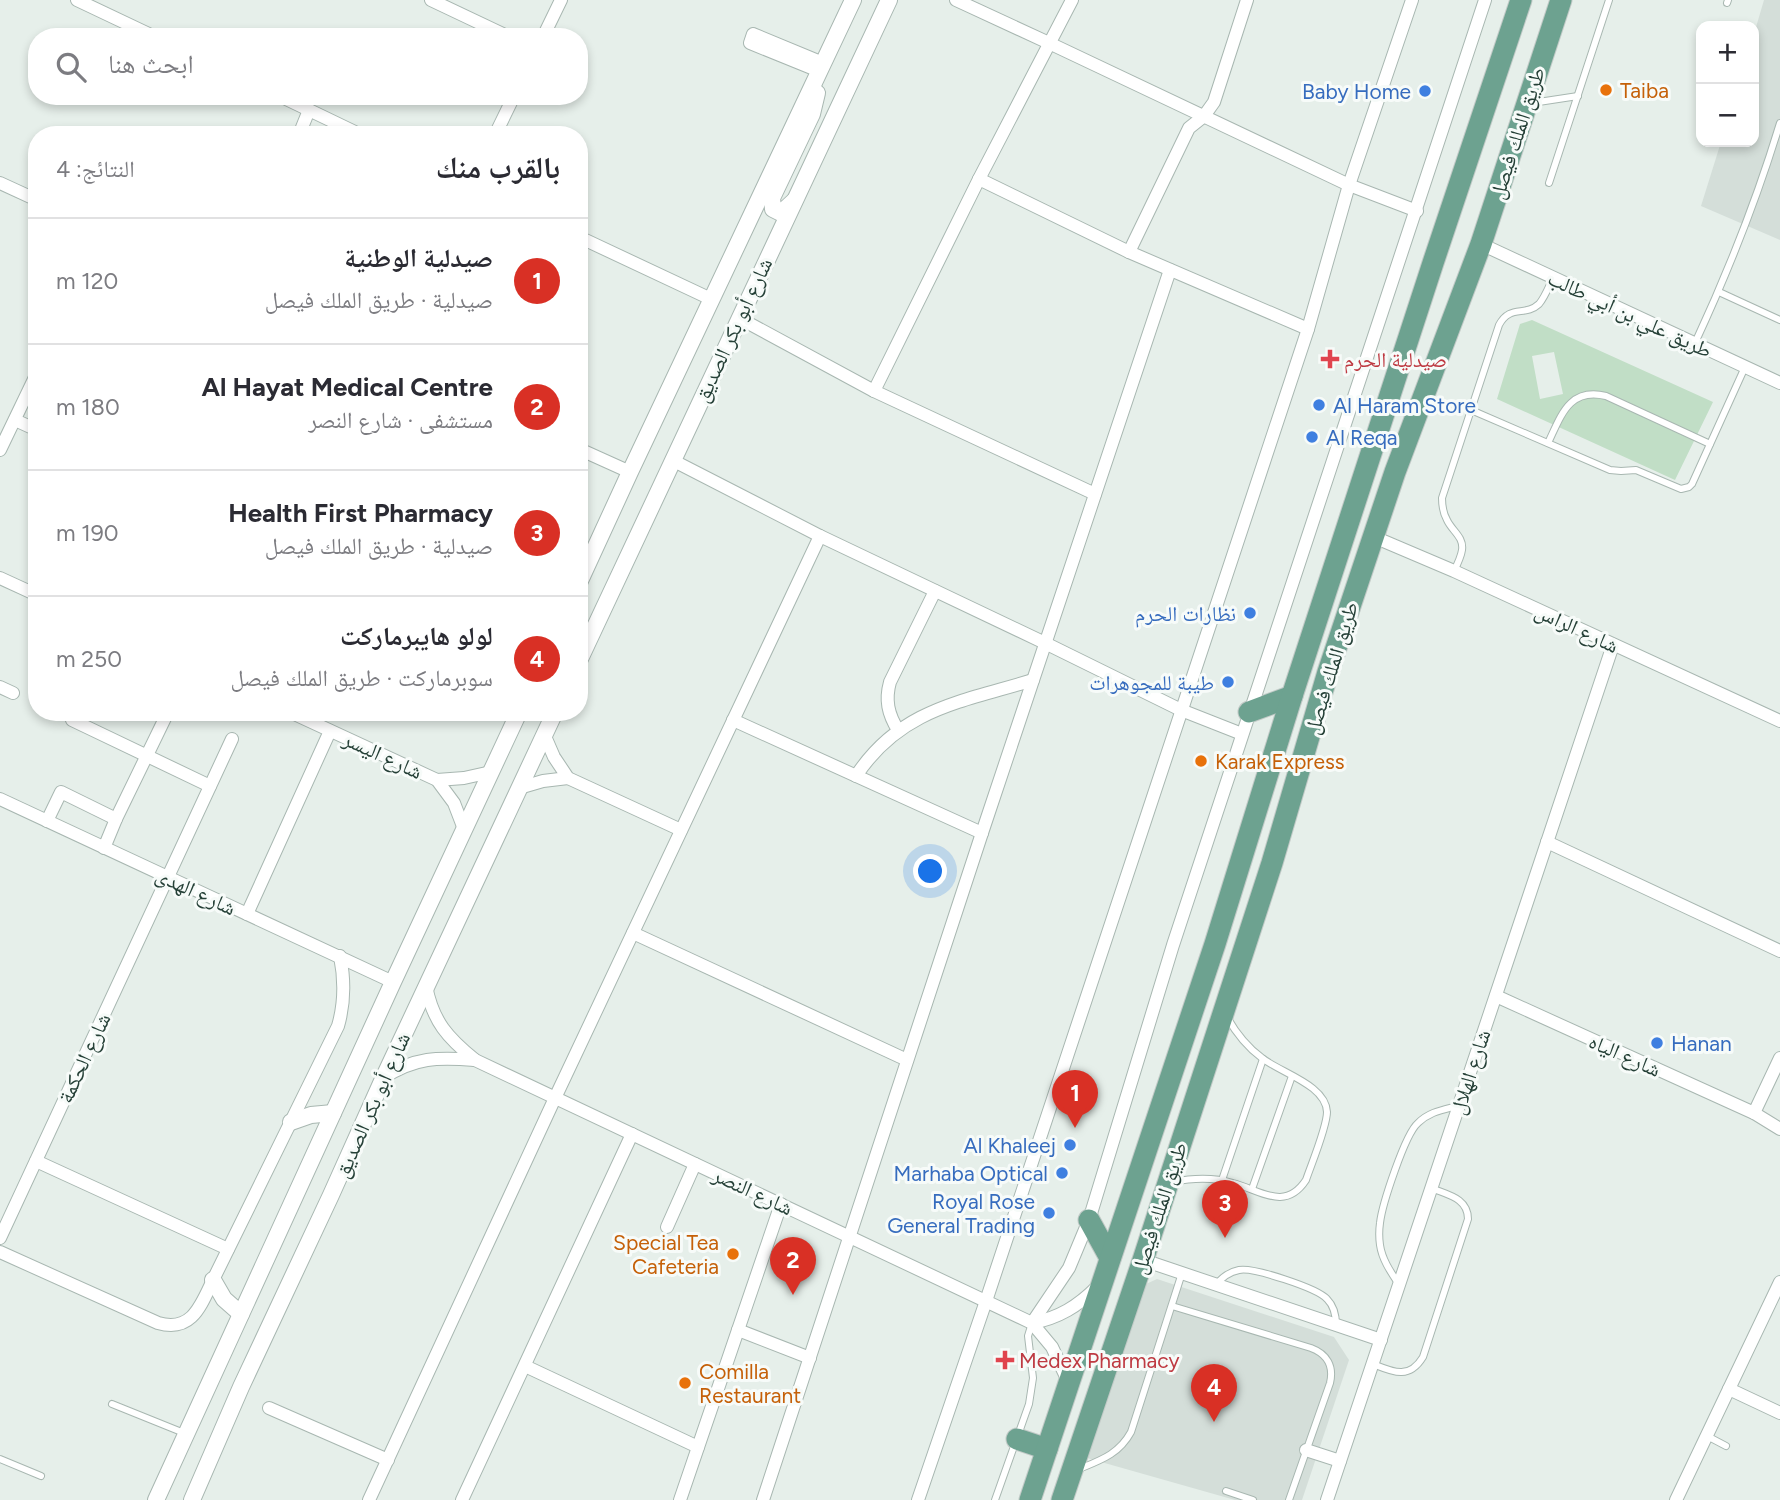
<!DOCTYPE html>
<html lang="ar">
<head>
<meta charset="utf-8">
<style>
	:root { --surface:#fff; --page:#f7f7f7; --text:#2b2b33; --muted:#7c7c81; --line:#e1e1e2; --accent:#d93025 }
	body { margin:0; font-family:Figtree,"Noto Naskh Arabic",sans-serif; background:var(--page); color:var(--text); direction:rtl }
	.controls { position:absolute; right:21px; top:21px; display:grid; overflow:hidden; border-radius:14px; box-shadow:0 4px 10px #0003 }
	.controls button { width:63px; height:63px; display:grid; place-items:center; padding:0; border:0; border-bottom:2px solid var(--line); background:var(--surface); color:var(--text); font:35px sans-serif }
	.you { position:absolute; left:931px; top:872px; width:24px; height:24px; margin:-18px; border:5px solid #fff; border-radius:50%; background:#1a73e8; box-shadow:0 0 0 10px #1a73e833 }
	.badge { display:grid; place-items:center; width:46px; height:46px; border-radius:50%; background:var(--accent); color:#fff; font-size:23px; font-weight:700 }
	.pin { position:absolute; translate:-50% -58px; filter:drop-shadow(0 2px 4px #0008) }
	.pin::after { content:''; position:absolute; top:37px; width:24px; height:21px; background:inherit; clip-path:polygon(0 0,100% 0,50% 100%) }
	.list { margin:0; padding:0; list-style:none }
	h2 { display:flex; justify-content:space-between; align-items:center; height:91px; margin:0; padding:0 28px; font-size:30px }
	h2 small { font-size:23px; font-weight:400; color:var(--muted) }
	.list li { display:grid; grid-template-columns:46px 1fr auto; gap:21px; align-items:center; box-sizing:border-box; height:126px; padding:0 28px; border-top:2px solid var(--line) }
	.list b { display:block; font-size:26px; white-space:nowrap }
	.list p { margin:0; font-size:23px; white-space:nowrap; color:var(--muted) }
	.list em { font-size:23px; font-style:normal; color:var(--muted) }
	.icon { flex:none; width:38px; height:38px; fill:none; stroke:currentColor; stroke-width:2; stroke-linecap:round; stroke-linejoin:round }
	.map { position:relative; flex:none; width:1780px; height:1500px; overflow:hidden; direction:ltr }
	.search { position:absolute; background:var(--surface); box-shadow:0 4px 10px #0003; left:28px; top:28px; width:560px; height:77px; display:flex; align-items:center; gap:18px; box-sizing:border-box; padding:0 24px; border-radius:28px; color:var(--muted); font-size:26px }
	.panel { position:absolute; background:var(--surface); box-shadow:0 4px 10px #0003; left:28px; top:126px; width:560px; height:595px; border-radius:28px; direction:rtl }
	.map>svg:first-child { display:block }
	.built { fill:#d4ded9 }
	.green { fill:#c1dec6; fill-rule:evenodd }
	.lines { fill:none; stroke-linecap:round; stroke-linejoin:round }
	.service-casing { stroke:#a8b7b1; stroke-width:8 }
	.minor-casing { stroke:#a8b7b1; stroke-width:14 }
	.tertiary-casing { stroke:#a8b7b1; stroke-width:18 }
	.primary-casing { stroke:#c2cac7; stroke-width:23 }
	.service { stroke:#fff; stroke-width:6 }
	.minor { stroke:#fff; stroke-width:12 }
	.tertiary { stroke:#fff; stroke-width:16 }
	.primary { stroke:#6da290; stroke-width:21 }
	.food-dot { fill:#e8710a; stroke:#f7fbf9; stroke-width:2.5 }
	.shop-dot { fill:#3f7fe0; stroke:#f7fbf9; stroke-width:2.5 }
	.health-dot { fill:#e0444e; stroke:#f7fbf9; stroke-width:2.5 }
	.labels { text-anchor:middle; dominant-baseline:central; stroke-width:6; stroke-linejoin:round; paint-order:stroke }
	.food-label { font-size:21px; fill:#c56008; stroke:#f7fbf9; text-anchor:start }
	.shop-label { font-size:21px; fill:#366cbe; stroke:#f7fbf9; text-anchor:end }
	.street-label { font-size:21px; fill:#254037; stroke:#f7fbf9 }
	.health-label { font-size:21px; fill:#be3a42; stroke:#f7fbf9; text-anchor:start }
</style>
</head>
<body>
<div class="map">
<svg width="1780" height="1500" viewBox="0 0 1780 1500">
	<rect width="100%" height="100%" fill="#e6efea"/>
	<g class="built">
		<path d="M1764,0H1780V240L1701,206L1721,142H1754V34Z"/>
		<path d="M1157,1279L1334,1337L1349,1360L1302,1500H1235L1087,1458L1135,1289Z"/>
	</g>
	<path class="green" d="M1532,320L1713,402L1675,480L1497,399L1520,324ZM1554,352L1563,394L1540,399L1532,356Z"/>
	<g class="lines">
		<defs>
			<g id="service">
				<path d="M1727,3L1728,0"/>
				<path d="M1532,103L1578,96"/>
				<path d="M1549,183L1609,0"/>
				<path d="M1719,292L1780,320"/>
				<path d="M1695,343C1728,272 1757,199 1780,123"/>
				<path d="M1471,410L1610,470L1621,471L1636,470L1681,489L1689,487L1692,484L1745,367"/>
				<path d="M1548,443C1561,416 1569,387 1606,396L1710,444"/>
				<path d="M1454,571C1457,565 1461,557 1462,550C1464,537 1452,531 1447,520C1443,513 1442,506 1442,498L1499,325C1510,304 1525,317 1539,304C1545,297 1549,286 1553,278"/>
				<path d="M1222,1180L1263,1059"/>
				<path d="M1173,1182C1192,1178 1213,1177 1233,1183C1260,1190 1285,1212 1306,1180C1311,1165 1327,1127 1327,1112C1326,1085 1281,1073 1262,1058C1247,1047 1236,1033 1227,1017"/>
				<path d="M1252,1189L1292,1076"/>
				<path d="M1398,1283C1390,1271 1382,1259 1380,1245C1379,1238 1379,1230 1380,1223C1382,1205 1405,1134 1418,1123C1429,1112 1442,1110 1457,1106"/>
				<path d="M1216,1285C1222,1277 1229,1272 1239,1270C1253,1267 1317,1288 1327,1299C1334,1306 1336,1315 1336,1325"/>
				<path d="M1172,1306L1311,1348C1327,1354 1334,1366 1330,1383L1289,1500"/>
				<path d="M1373,1364C1393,1372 1409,1380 1423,1357L1468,1219C1468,1198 1448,1195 1431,1188"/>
				<path d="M112,1404L184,1433"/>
				<path d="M1707,1436L1726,1446"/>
				<path d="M0,1459L41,1476"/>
				<path d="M1079,1469C1101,1460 1119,1454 1131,1432L1182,1273"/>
				<path d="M1226,1491L1253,1500"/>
				<path d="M995,1500L1029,1404L1033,1378L1028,1336L1032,1323"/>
			</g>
			<g id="minor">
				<path d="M77,0L155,37"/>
				<path d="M431,0L509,37"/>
				<path d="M956,0L1049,43L1349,185L1417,211"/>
				<path d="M543,37L561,0"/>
				<path d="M819,71L750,43L753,34L823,63"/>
				<path d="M280,96L361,135"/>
				<path d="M299,135L309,110"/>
				<path d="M495,135L514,96"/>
				<path d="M979,179L1129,252L1308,329"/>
				<path d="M0,183L37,200"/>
				<path d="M579,237L711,299"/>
				<path d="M1481,244L1780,383"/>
				<path d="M1129,252L1189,128L1204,116L1214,102L1247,0"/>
				<path d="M739,318L874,391L1095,494"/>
				<path d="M874,391L979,179L1072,0"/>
				<path d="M15,420L37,430"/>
				<path d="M579,449L630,472"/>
				<path d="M0,450L37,373"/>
				<path d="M672,460L820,536L1045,643L1181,710L1242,734"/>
				<path d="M1374,537L1454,571L1780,721"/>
				<path d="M0,578L37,595"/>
				<path d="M0,687L13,693"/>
				<path d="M290,712L437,780L454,803L464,829"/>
				<path d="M72,720L210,786"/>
				<path d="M733,720L982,833"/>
				<path d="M898,730C888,714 885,700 890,682L935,591"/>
				<path d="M544,734L554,757L568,778L681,830"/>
				<path d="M856,776C900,709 961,702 1033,680"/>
				<path d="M437,780L464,778L491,772"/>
				<path d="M519,788L543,781L568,778"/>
				<path d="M0,799L393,982"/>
				<path d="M47,821L61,792L116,819"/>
				<path d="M1547,842L1780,951"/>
				<path d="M104,848L116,819L168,712"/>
				<path d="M247,914L330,731"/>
				<path d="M633,933L907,1060"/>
				<path d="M426,986C433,1022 448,1038 475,1060L1032,1323L1052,1347L1068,1381"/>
				<path d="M1496,996L1754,1113L1780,1129"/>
				<path d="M383,1078C415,1057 438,1057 475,1060"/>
				<path d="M1754,1113L1780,1058"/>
				<path d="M36,1161L228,1249"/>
				<path d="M667,1227L695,1164"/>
				<path d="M0,1238L232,739"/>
				<path d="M0,1252L158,1323C192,1333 201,1305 213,1280L338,1026C345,1002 345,981 340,956"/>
				<path d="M1143,1260L1381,1340"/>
				<path d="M1032,1323L1069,1268L1089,1220L1173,945L1485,0"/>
				<path d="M1032,1323C1059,1318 1078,1306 1097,1287"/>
				<path d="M738,1330L810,1358"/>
				<path d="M525,1366L698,1447"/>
				<path d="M1729,1389L1780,1413"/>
				<path d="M269,1408L388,1460"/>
				<path d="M1306,1450L1340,1461"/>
				<path d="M369,1500L555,1098L820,536"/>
				<path d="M462,1500L632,1134"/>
				<path d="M680,1500L781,1204"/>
				<path d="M763,1500L982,833L1170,270"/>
				<path d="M918,1500L986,1301L1308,329L1349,185L1412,0"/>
				<path d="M1327,1500L1613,645"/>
				<path d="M1676,1500L1780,1282"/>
			</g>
			<g id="tertiary">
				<path d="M794,201L781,213L773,209L772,198L812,114L817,93"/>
				<path d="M579,583L630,472L853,0"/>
				<path d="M579,661L889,0"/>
				<path d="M291,1122L311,1115L333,1113"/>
				<path d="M213,1280L224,1299L241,1314"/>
				<path d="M156,1500L393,982L519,712"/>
				<path d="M192,1500L241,1387L331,1195L383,1079L555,712"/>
			</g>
			<g id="primary">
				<path d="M1249,712L1292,696"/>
				<path d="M1089,1220L1110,1258"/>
				<path d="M1017,1439L1047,1449"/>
				<path d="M1030,1500L1215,944L1292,696L1433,263L1521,0"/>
				<path d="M1062,1500L1143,1260L1272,863L1328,672L1395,472L1481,244L1561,0"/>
			</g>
		</defs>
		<use href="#service" class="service-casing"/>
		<use href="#minor" class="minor-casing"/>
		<use href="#tertiary" class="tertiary-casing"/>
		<use href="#primary" class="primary-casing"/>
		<use href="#service" class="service"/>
		<use href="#minor" class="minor"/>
		<use href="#tertiary" class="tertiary"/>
		<use href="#primary" class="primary"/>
	</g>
	<g class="food-dot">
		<circle cx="1606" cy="90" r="7"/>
		<circle cx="1201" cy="761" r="7"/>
		<circle cx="733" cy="1254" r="7"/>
		<circle cx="685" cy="1383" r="7"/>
	</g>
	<g class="shop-dot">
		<circle cx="1425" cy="91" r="7"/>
		<circle cx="1319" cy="405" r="7"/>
		<circle cx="1312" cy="437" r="7"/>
		<circle cx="1250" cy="613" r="7"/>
		<circle cx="1228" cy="682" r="7"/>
		<circle cx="1657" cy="1043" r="7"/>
		<circle cx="1070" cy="1145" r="7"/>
		<circle cx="1062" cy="1173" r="7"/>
		<circle cx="1049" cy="1213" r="7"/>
	</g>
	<g class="health-dot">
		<path d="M1326.5 348.5h7v7h7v7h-7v7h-7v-7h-7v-7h7z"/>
		<path d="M1001.5 1349.5h7v7h7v7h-7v7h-7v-7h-7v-7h7z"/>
	</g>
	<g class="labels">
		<g class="food-label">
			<text x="1620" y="90">Taiba</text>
			<text x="1215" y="761">Karak Express</text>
			<text x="719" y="1242" text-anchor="end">Special Tea<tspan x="719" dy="24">Cafeteria</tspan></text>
			<text x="699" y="1371">Comilla<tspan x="699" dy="24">Restaurant</tspan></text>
		</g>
		<g class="shop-label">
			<text x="1411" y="91">Baby Home</text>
			<text x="1333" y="405" text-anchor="start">Al Haram Store</text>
			<text x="1326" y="437" text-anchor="start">Al Reqa</text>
			<text x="1236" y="613">نظارات الحرم</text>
			<text x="1214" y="682">طيبة للمجوهرات</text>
			<text x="1671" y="1043" text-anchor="start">Hanan</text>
			<text x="1056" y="1145">Al Khaleej</text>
			<text x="1048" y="1173">Marhaba Optical</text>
			<text x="1035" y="1201">Royal Rose<tspan x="1035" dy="24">General Trading</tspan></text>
		</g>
		<g class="street-label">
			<text transform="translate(1517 133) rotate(-72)">طريق الملك فيصل</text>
			<text transform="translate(1630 314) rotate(25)">طريق علي بن أبي طالب</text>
			<text transform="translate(733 330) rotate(-65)">شارع أبو بكر الصديق</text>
			<text transform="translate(1577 628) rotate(25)">شارع الراس</text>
			<text transform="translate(1331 668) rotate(-73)">طريق الملك فيصل</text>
			<text transform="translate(383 755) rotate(25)">شارع اليسر</text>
			<text transform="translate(196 891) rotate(25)">شارع الهدى</text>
			<text transform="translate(1625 1055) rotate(24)">شارع الياه</text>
			<text transform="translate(84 1058) rotate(-65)">شارع الحكمة</text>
			<text transform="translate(1470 1072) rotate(-72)">شارع الهلال</text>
			<text transform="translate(372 1105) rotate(-66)">شارع أبو بكر الصديق</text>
			<text transform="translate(753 1191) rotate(25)">شارع النصر</text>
			<text transform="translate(1159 1208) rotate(-72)">طريق الملك فيصل</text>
		</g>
		<g class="health-label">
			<text x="1344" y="359">صيدلية الحرم</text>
			<text x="1019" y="1360">Medex Pharmacy</text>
		</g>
	</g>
</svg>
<div class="controls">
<button>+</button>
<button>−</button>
</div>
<div class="you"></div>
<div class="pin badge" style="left:1075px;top:1128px">1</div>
<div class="pin badge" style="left:793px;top:1295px">2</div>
<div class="pin badge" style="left:1225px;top:1238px">3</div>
<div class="pin badge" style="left:1214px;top:1422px">4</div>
<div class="search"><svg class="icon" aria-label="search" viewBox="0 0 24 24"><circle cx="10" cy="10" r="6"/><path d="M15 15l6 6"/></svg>ابحث هنا</div>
<section class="panel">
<h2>بالقرب منك<small>النتائج: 4</small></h2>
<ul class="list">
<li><span class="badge">1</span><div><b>صيدلية الوطنية</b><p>صيدلية · طريق الملك فيصل</p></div><em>120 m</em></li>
<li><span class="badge">2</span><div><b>Al Hayat Medical Centre</b><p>مستشفى · شارع النصر</p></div><em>180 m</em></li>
<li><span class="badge">3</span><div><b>Health First Pharmacy</b><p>صيدلية · طريق الملك فيصل</p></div><em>190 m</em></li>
<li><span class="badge">4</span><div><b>لولو هايبرماركت</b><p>سوبرماركت · طريق الملك فيصل</p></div><em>250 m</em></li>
</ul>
</section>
</div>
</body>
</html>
